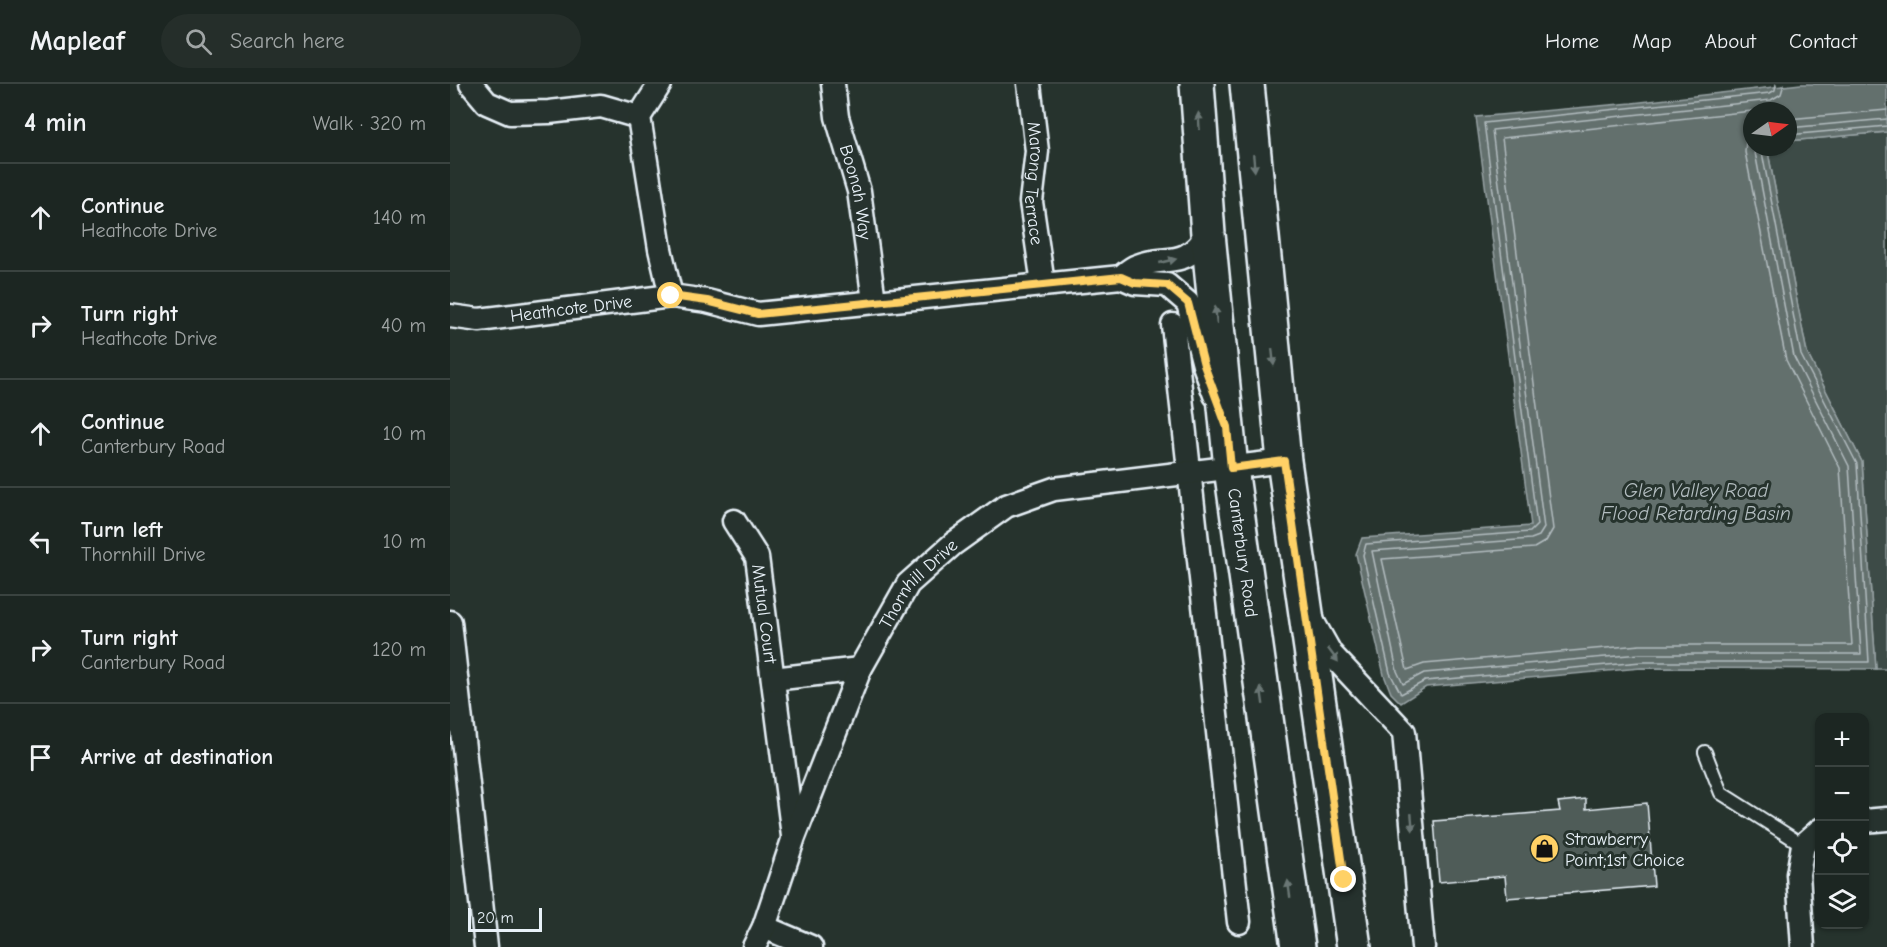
<!DOCTYPE html>
<html lang="en">
<head>
<meta charset="utf-8">
<style>
	:root { --surface:#1c2622; --page:#252e2a; --text:#f1f3f6; --muted:#a0a5a5; --line:#3a4340 }
	body { margin:0; font-family:"Comic Neue",sans-serif; background:var(--page); color:var(--text) }
	.controls { position:absolute; right:18px; bottom:18px; display:grid; overflow:hidden; border-radius:12px; box-shadow:0 2px 4px #0004 }
	.controls button { width:54px; height:54px; display:grid; place-items:center; padding:0; border:0; border-bottom:2px solid var(--line); background:var(--surface); color:var(--text); font:30px sans-serif }
	.compass { position:absolute; left:1293px; top:18px; width:54px; height:54px; border-radius:50%; background:var(--surface); box-shadow:0 2px 4px #0004; rotate:76deg }
	.scale { position:absolute; left:18px; bottom:15px; width:74px; box-sizing:border-box; padding-left:6px; border:3px solid #e8f1f8; border-top:0; font-size:16px; line-height:21px; white-space:nowrap; color:#e8f1f8; -webkit-text-stroke:4px #26332d; paint-order:stroke }
	.stop { position:absolute; width:18px; height:18px; margin:-14px; border:4px solid #ffd166; border-radius:50%; background:#fff }
	.stop.end { background:#ffd166; border-color:#fff; box-shadow:0 2px 6px #0008 }
	.list { margin:0; padding:0; list-style:none }
	h2 { display:flex; justify-content:space-between; align-items:center; height:78px; margin:0; padding:0 24px; font-size:26px }
	h2 small { font-size:20px; font-weight:400; color:var(--muted) }
	.list li { display:grid; grid-template-columns:39px 1fr auto; gap:18px; align-items:center; box-sizing:border-box; height:108px; padding:0 24px; border-top:2px solid var(--line) }
	.list b { display:block; font-size:22px; white-space:nowrap }
	.list p { margin:0; font-size:20px; white-space:nowrap; color:var(--muted) }
	.list em { font-size:20px; font-style:normal; color:var(--muted) }
	.icon { flex:none; width:33px; height:33px; fill:none; stroke:currentColor; stroke-width:2; stroke-linecap:round; stroke-linejoin:round }
	.map { position:relative; flex:none; width:1437px; height:863px; overflow:hidden }
	header { display:flex; align-items:center; gap:36px; box-sizing:border-box; height:84px; padding:0 30px; background:var(--surface); border-bottom:2px solid var(--line) }
	header strong { font-size:28px }
	nav { display:flex; gap:33px; margin-inline-start:auto; font-size:21px }
	.search { width:420px; height:54px; background:var(--page); display:flex; align-items:center; gap:15px; box-sizing:border-box; padding:0 21px; border-radius:33px; color:var(--muted); font-size:22px }
	main { display:flex }
	aside { flex:1; background:var(--surface) }
	.map>svg:first-child { display:block }
	.green { fill:#3e4b47; stroke:#939ea0; stroke-width:1.5 }
	.water { fill:#636f6d; stroke:#98a3a5; stroke-width:1.5 }
	.lines { fill:none; stroke-linecap:round; stroke-linejoin:round }
	.shore { stroke:#b3bdc0; stroke-width:1.5 }
	.building { fill:#505c59; stroke:#e8f1f8; stroke-width:1.5 }
	.lane-casing { stroke:#e8f1f8; stroke-width:16 }
	.street-casing { stroke:#e8f1f8; stroke-width:27 }
	.primary-casing { stroke:#e8f1f8; stroke-width:38 }
	.lane { stroke:#26332d; stroke-width:12 }
	.street { stroke:#26332d; stroke-width:22 }
	.primary { stroke:#26332d; stroke-width:33 }
	.oneway { fill:#6a7674 }
	.route { stroke:#ffd166; stroke-width:8 }
	.labels { text-anchor:middle; dominant-baseline:central; stroke-width:6; stroke-linejoin:round; paint-order:stroke }
	.street-label { font-size:18px; fill:#e8f1f8; stroke:#26332d }
	.poi-label { font-size:18px; fill:#e8f1f8; stroke:#26332d; text-anchor:start }
	.water-label { font-size:20px; font-style:italic; fill:#b3bdc0; stroke:#26332d }
</style>
</head>
<body>
<header>
<strong>Mapleaf</strong>
<div class="search"><svg class="icon" aria-label="search" viewBox="0 0 24 24"><circle cx="10" cy="10" r="6"/><path d="M15 15l6 6"/></svg>Search here</div>
<nav><a>Home</a><a>Map</a><a>About</a><a>Contact</a></nav>
</header>
<main>
<aside>
<h2>4 min<small>Walk · 320 m</small></h2>
<ul class="list">
<li><svg class="icon" aria-label="ahead" viewBox="0 0 24 24"><path d="M12 20V5M6 11l6-6 6 6"/></svg><div><b>Continue</b><p>Heathcote Drive</p></div><em>140 m</em></li>
<li><svg class="icon" aria-label="right" viewBox="0 0 24 24"><path d="M7 20v-9h11M14 6l5 5-5 5"/></svg><div><b>Turn right</b><p>Heathcote Drive</p></div><em>40 m</em></li>
<li><svg class="icon" aria-label="ahead" viewBox="0 0 24 24"><path d="M12 20V5M6 11l6-6 6 6"/></svg><div><b>Continue</b><p>Canterbury Road</p></div><em>10 m</em></li>
<li><svg class="icon" aria-label="left" viewBox="0 0 24 24"><path d="M17 20v-9H6M10 6l-5 5 5 5"/></svg><div><b>Turn left</b><p>Thornhill Drive</p></div><em>10 m</em></li>
<li><svg class="icon" aria-label="right" viewBox="0 0 24 24"><path d="M7 20v-9h11M14 6l5 5-5 5"/></svg><div><b>Turn right</b><p>Canterbury Road</p></div><em>120 m</em></li>
<li><svg class="icon" aria-label="arrive" viewBox="0 0 24 24"><path d="M6 21V4h12l-3 4 3 4H6"/></svg><div><b>Arrive at destination</b></div></li>
</ul>
</aside>
<div class="map">
<svg width="1437" height="863" viewBox="0 0 1437 863">
	<rect width="100%" height="100%" fill="#26332d"/>
	<filter id="ink" filterUnits="userSpaceOnUse"><feTurbulence type="fractalNoise" baseFrequency=".0167" numOctaves="2"/><feDisplacementMap in="SourceGraphic" scale="12" xChannelSelector="R" yChannelSelector="G"/><feConvolveMatrix kernelMatrix="1 2 1 2 8 2 1 2 1" color-interpolation-filters="sRGB"/></filter>
	<g filter="url(#ink)">
		<path class="green" d="M1437,48V585H1426L1412,378L1357,269L1317,63H1338V57Z"/>
		<path class="water" d="M1351,0H1437V48L1338,57V27H1302V63H1317L1357,269L1412,378L1426,585L1191,584L976,603L951,619L941,609L934,591L906,470L912,454L1081,442L1026,33L1182,19Z"/>
		<g class="lines">
			<g class="shore">
				<path d="M1302,27L1052,54L1103,445L1096,457L1084,464L932,475L957,586L974,580L1190,561H1402L1390,384L1336,276L1295,68L1296,56L1302,47"/>
				<path d="M1338,35L1437,26"/>
				<path d="M1338,44L1437,35"/>
				<path d="M1338,51L1437,42"/>
				<path d="M1304,63L1344,273L1399,382L1411,570H1190L974,589L953,600L947,587L922,467L1081,455L1089,452L1094,444L1042,46L1321,16L1331,10L1334,0"/>
				<path d="M1311,63L1351,271L1407,380L1419,578H1191L975,597L951,610L940,589L913,471L916,460L1080,448L1087,441L1034,39L1320,9L1325,6L1326,0"/>
			</g>
		</g>
		<path class="building" d="M1136,715V725L1197,719L1204,802L1057,814L1055,792L989,798L984,737L1110,727L1108,718Z"/>
		<g class="lines">
			<defs>
				<path id="lane" d="M1255,668L1271,709L1353,761"/>
				<g id="street">
					<path d="M21,0L37,19L60,29L99,28L151,22L189,33"/>
					<path d="M210,0L189,33L210,165L221,212"/>
					<path id="s1" d="M383,0L387,33L409,107L424,217"/>
					<path id="s2" d="M579,0L587,67L581,118L593,200"/>
					<path d="M671,193L685,199L717,201L738,219L754,281L765,311"/>
					<path id="s3" d="M0,232L29,236L221,212L257,217L308,230L671,193C676,189 681,184 687,182C718,170 733,187 758,150"/>
					<path d="M723,241L789,838"/>
					<path id="s4" d="M284,437L307,473L343,752"/>
					<path d="M0,538L36,863"/>
					<path d="M863,538L881,570L954,648L973,863"/>
					<path d="M323,595L410,585"/>
					<path d="M1414,737L1437,735"/>
					<path d="M314,843L361,863"/>
					<path id="s5" d="M304,863L314,843L344,753L410,585L458,500L503,460L556,422L604,405L834,377"/>
					<path d="M1353,863L1348,790L1353,761L1370,746"/>
				</g>
				<g id="primary">
					<path id="s6" d="M747,0L758,150L781,384L848,863"/>
					<path d="M797,0L834,377L904,863"/>
				</g>
			</defs>
			<use href="#lane" class="lane-casing"/>
			<use href="#street" class="street-casing"/>
			<use href="#primary" class="primary-casing"/>
			<use href="#lane" class="lane"/>
			<use href="#street" class="street"/>
			<use href="#primary" class="primary"/>
		</g>
		<defs><path id="oneway-solid" d="M-6-.8H1V-3.2L6.5 0L1 3.2V.8H-6Z" transform="scale(1.5)"/></defs>
		<g class="oneway">
			<use href="#oneway-solid" transform="translate(749 37) rotate(-94)"/>
			<use href="#oneway-solid" transform="translate(804 79) rotate(85)"/>
			<use href="#oneway-solid" transform="translate(718 177) rotate(-13)"/>
			<use href="#oneway-solid" transform="translate(766 231) rotate(-96)"/>
			<use href="#oneway-solid" transform="translate(823 273) rotate(84)"/>
			<use href="#oneway-solid" transform="translate(883 571) rotate(53)"/>
			<use href="#oneway-solid" transform="translate(812 612) rotate(-98)"/>
			<use href="#oneway-solid" transform="translate(962 738) rotate(85)"/>
			<use href="#oneway-solid" transform="translate(839 805) rotate(-98)"/>
		</g>
	</g>
	<g class="lines" filter="url(#ink)">
		<path class="route" d="M221,212L257,217L308,230L671,193L685,199L717,201L738,219L754,281L777,343L781,384L834,377L894,796"/>
	</g>
	<defs>
		<symbol id="shop-disc" viewBox="-11 -11 22 22"><circle r="9.5" fill="#ffd166" stroke="#26332d"/><path d="M-5-2.5h2.3a2.7 3.5 0 0 1 5.4 0H5L5.5 6h-11ZM-1.5-2.5h3a1.5 2.3 0 0 0-3 0Z" fill="#111"/></symbol>
	</defs>
	<g fill-rule="evenodd">
		<use href="#shop-disc" x="1078" y="748" width="33" height="33"/>
	</g>
	<g class="labels">
		<g class="street-label">
			<text stroke="none"><textPath href="#s2" startOffset="100">Marong Terrace</textPath></text>
			<text stroke="none"><textPath href="#s1" startOffset="111">Boonah Way</textPath></text>
			<text stroke="none"><textPath href="#s3" startOffset="122">Heathcote Drive</textPath></text>
			<text stroke="none"><textPath href="#s6" startOffset="471">Canterbury Road</textPath></text>
			<text stroke="none"><textPath href="#s5" startOffset="402">Thornhill Drive</textPath></text>
			<text stroke="none"><textPath href="#s4" startOffset="100">Mutual Court</textPath></text>
		</g>
		<g class="poi-label">
			<text x="1115" y="755">Strawberry<tspan x="1115" dy="21">Point;1st Choice</tspan></text>
		</g>
		<g class="water-label">
			<text x="1246" y="406">Glen Valley Road<tspan x="1246" dy="23">Flood Retarding Basin</tspan></text>
		</g>
	</g>
</svg>
<div class="controls">
<button>+</button>
<button>−</button>
<button><svg class="icon" aria-label="locate" viewBox="0 0 24 24"><circle cx="12" cy="12" r="6"/><path d="M12 2v4M12 18v4M2 12h4M18 12h4"/></svg></button>
<button><svg class="icon" aria-label="layers" viewBox="0 0 24 24"><path d="M12 4l9 5-9 5-9-5zM3 14l9 5 9-5"/></svg></button>
</div>
<svg class="compass" viewBox="-18 -18 36 36"><path d="M0-13l5 13h-10z" fill="#e53935"/><path d="M0 13l5-13h-10z" fill="#a0a5a5"/></svg>
<div class="scale">20 m</div>
<div class="stop" style="left:221px;top:212px"></div>
<div class="stop end" style="left:894px;top:796px"></div>
</div>
</main>
</body>
</html>
